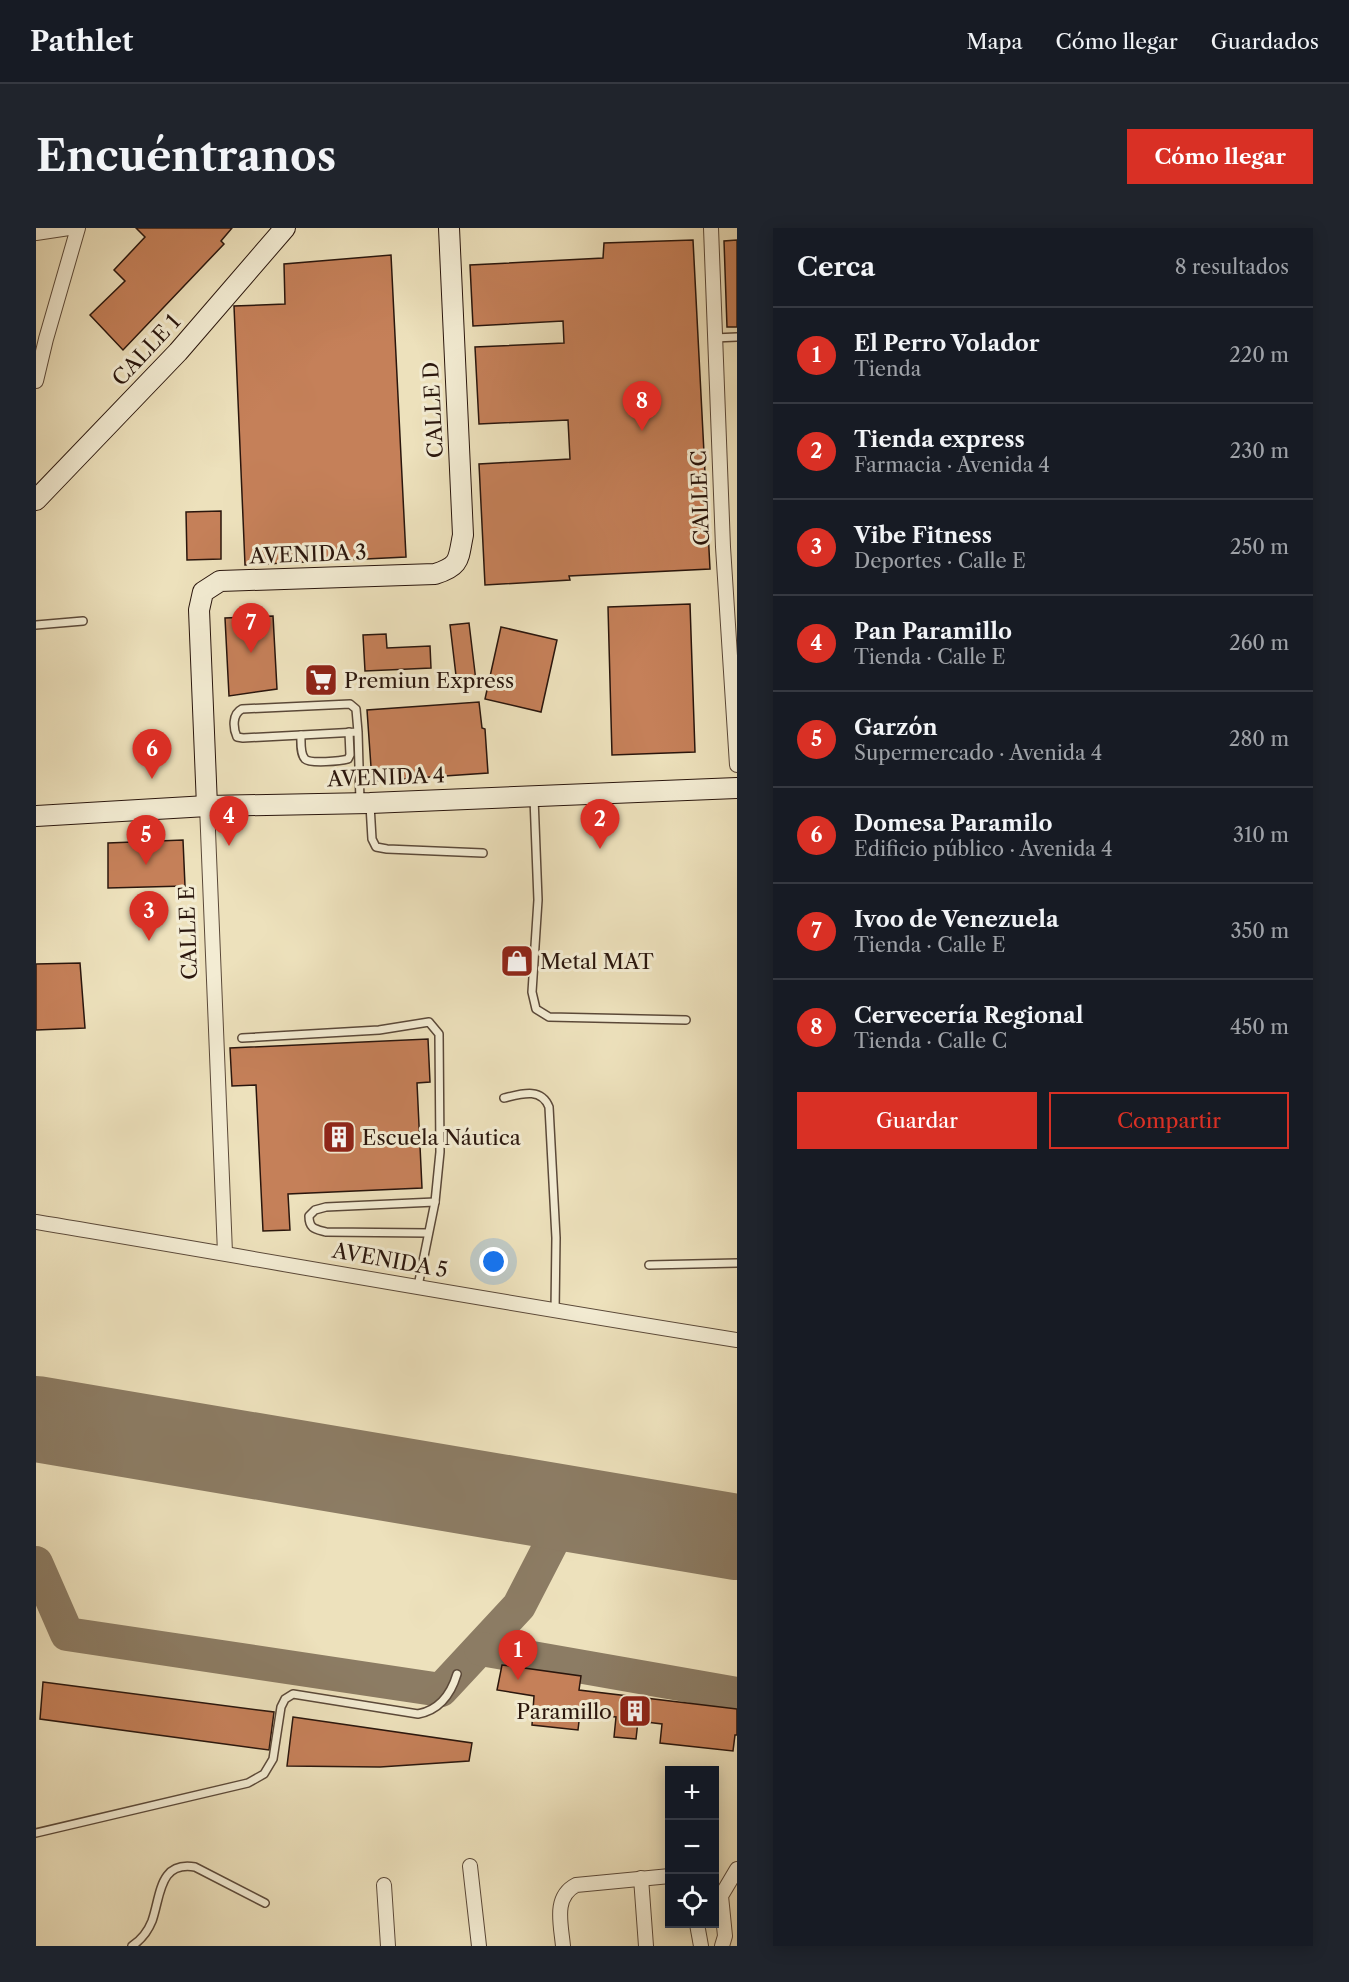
<!DOCTYPE html>
<html lang="es">
<head>
<meta charset="utf-8">
<style>
	:root { --surface:#171b24; --page:#20242c; --text:#f1f3f6; --muted:#9ea1a6; --line:#363941; --accent:#d93025 }
	body { margin:0; font-family:"Libre Caslon Text",serif; background:var(--page); color:var(--text) }
	.controls { position:absolute; right:18px; bottom:18px; display:grid; overflow:hidden; border-radius:0px; box-shadow:0 3px 15px #0003 }
	.controls button { width:54px; height:54px; display:grid; place-items:center; padding:0; border:0; border-bottom:2px solid var(--line); background:var(--surface); color:var(--text); font:30px sans-serif }
	.you { position:absolute; left:458px; top:1034px; width:21px; height:21px; margin:-15px; border:4px solid #fff; border-radius:50%; background:#1a73e8; box-shadow:0 0 0 9px #1a73e833 }
	.badge { display:grid; place-items:center; width:39px; height:39px; border-radius:50%; background:var(--accent); color:#fff; font-size:20px; font-weight:700 }
	.pin { position:absolute; translate:-50% -50px; filter:drop-shadow(0 2px 3px #0008) }
	.pin::after { content:''; position:absolute; top:32px; width:21px; height:18px; background:inherit; clip-path:polygon(0 0,100% 0,50% 100%) }
	.list { margin:0; padding:0; list-style:none }
	h2 { display:flex; justify-content:space-between; align-items:center; height:78px; margin:0; padding:0 24px; font-size:26px }
	h2 small { font-size:20px; font-weight:400; color:var(--muted) }
	.list li { display:grid; grid-template-columns:39px 1fr auto; gap:18px; align-items:center; box-sizing:border-box; height:96px; padding:0 24px; border-top:2px solid var(--line) }
	.list b { display:block; font-size:22px; white-space:nowrap }
	.list p { margin:0; font-size:20px; white-space:nowrap; color:var(--muted) }
	.list em { font-size:20px; font-style:normal; color:var(--muted) }
	.actions { display:flex; gap:12px; padding:18px 24px }
	.actions a { flex:1; padding:14px 0; border:2px solid var(--accent); border-radius:0px; text-align:center; font-size:21px; color:var(--accent) }
	.actions .main { background:var(--accent); color:#fff }
	.icon { flex:none; width:33px; height:33px; fill:none; stroke:currentColor; stroke-width:2; stroke-linecap:round; stroke-linejoin:round }
	.map { position:relative; flex:none; width:701px; height:1718px; overflow:hidden; border-radius:0px }
	header { display:flex; align-items:center; gap:36px; box-sizing:border-box; height:84px; padding:0 30px; background:var(--surface); border-bottom:2px solid var(--line) }
	header strong { font-size:28px }
	nav { display:flex; gap:33px; margin-inline-start:auto; font-size:21px }
	.intro { display:flex; align-items:center; justify-content:space-between; box-sizing:border-box; height:144px; padding:0 36px }
	h1 { margin:0; font-size:42px }
	.button { padding:15px 27px; border-radius:0px; background:var(--accent); color:#fff; font-size:21px; font-weight:700 }
	main { display:flex; gap:36px; padding:0 36px }
	aside { flex:1; background:var(--surface); border-radius:0px; box-shadow:0 3px 15px #0003 }
	.map>svg:first-child { display:block }
	.lines { fill:none; stroke-linecap:round; stroke-linejoin:round }
	.taxiway { stroke:#8c7c64; stroke-width:34 }
	.runway { stroke:#8c7c64; stroke-width:86 }
	.building { fill:#c58059; stroke:#2a160d; stroke-width:1.5 }
	.service-casing { stroke:#5b4939; stroke-width:10 }
	.minor-casing { stroke:#5b4939; stroke-width:16 }
	.secondary-casing { stroke:#2a160d; stroke-width:22 }
	.service { stroke:#f3ecd3; stroke-width:7 }
	.minor { stroke:#f3ecd3; stroke-width:14 }
	.secondary { stroke:#f3ecd3; stroke-width:20 }
	.labels { text-anchor:middle; dominant-baseline:central; stroke-width:6; stroke-linejoin:round; paint-order:stroke }
	.street-label { font-size:21px; fill:#2a160d; stroke:#f3ecd3 }
	.poi-label { font-size:21px; fill:#2a160d; stroke:#f3ecd3; text-anchor:start }
</style>
</head>
<body>
<header>
<strong>Pathlet</strong>
<nav><a>Mapa</a><a>Cómo llegar</a><a>Guardados</a></nav>
</header>
<div class="intro"><h1>Encuéntranos</h1><a class="button">Cómo llegar</a></div>
<main>
<div class="map">
<svg width="701" height="1718" viewBox="0 0 701 1718">
	<rect width="100%" height="100%" fill="#ede1bc"/>
	<filter id="stains"><feTurbulence type="fractalNoise" baseFrequency=".00333" numOctaves="4"/><feColorMatrix values="0 0 0 0 .2 0 0 0 0 .09 0 0 0 0 .02 0 0 0 .5 -.17"/></filter>
	<radialGradient id="worn" r=".72"><stop offset=".6" stop-color="#630" stop-opacity="0"/><stop offset="1" stop-color="#630" stop-opacity=".3"/></radialGradient>
	<g class="lines">
		<g class="taxiway">
			<path d="M0,1335L31,1406L405,1462L483,1378L533,1281"/>
			<path d="M445,1421L701,1466"/>
		</g>
		<path class="runway" d="M0,1191L701,1309"/>
	</g>
	<g class="building">
		<path d="M100,0H196L185,13L188,16L87,122L54,87L89,53L78,42L109,9Z"/>
		<path d="M657,12L674,341L533,348L534,352L449,357L443,236L534,231L532,192L443,196L439,119L528,115L527,93L437,98L434,37L567,30L568,15Z"/>
		<path d="M701,12V99H691L688,13Z"/>
		<path d="M355,27L370,329L209,337L198,78L249,76L248,36Z"/>
		<path d="M185,283V331L151,332L150,284Z"/>
		<path d="M654,376L659,524L576,527L572,379Z"/>
		<path d="M237,388L241,461L193,468L189,390Z"/>
		<path d="M433,395L440,453L421,456L414,397Z"/>
		<path d="M465,399L521,412L505,484L449,471Z"/>
		<path d="M350,406L351,420L394,418L395,440L329,443L327,407Z"/>
		<path d="M443,474L446,500L449,501L452,545L336,553L331,482Z"/>
		<path d="M147,612L149,658L72,660V615Z"/>
		<path d="M44,735L49,800L0,802V736Z"/>
		<path d="M392,811L394,854L381,855L386,960L252,966L254,1002L227,1003L220,857L196,858L194,820Z"/>
		<path d="M466,1437L545,1448L543,1462L701,1481V1507H699L697,1523L624,1515L626,1496L602,1493L600,1511L578,1509L580,1489L544,1485L542,1502L496,1497L498,1468L461,1462Z"/>
		<path d="M7,1454L238,1484L233,1522L4,1491Z"/>
		<path d="M257,1489L436,1515L433,1533L344,1539L251,1538Z"/>
	</g>
	<g class="lines">
		<defs>
			<g id="service">
				<path d="M678,110L701,109"/>
				<path d="M0,397L47,393"/>
				<path d="M322,504L320,481L314,476L206,481C196,486 197,500 201,509L207,510L322,504L324,573"/>
				<path d="M265,507C265,513 264,526 269,531C274,536 305,533 312,531L314,527L313,504"/>
				<path d="M498,570L502,672L496,764L500,781L513,789L650,792"/>
				<path d="M334,577L336,611L340,619L351,621L447,625"/>
				<path d="M206,810L343,802L393,794L403,806L404,924L399,974L382,1058"/>
				<path d="M468,870C485,866 505,859 513,879L520,1010L519,1084"/>
				<path d="M392,1005L290,1004C279,1001 273,1001 273,988L279,982L290,979L399,974"/>
				<path d="M613,1037L701,1035"/>
				<path d="M0,1605L212,1555L228,1546L237,1531L245,1479L249,1471L257,1466L382,1486C404,1482 415,1466 421,1446"/>
				<path d="M96,1718C105,1712 112,1703 116,1693C125,1667 123,1633 159,1639L229,1675"/>
			</g>
			<g id="minor">
				<path d="M675,0L687,319L701,537"/>
				<path d="M0,5L33,0"/>
				<path d="M0,153L10,111L42,0"/>
				<path d="M171,578L189,1025"/>
				<path d="M0,994C234,1033 467,1075 701,1112"/>
				<path d="M434,1638L443,1718"/>
				<path d="M605,1650L610,1718"/>
				<path d="M348,1657L352,1718"/>
				<path d="M661,1696L665,1718"/>
				<path d="M527,1718C525,1696 517,1669 540,1657L634,1648"/>
				<path d="M686,1718L689,1708L685,1668L701,1641"/>
			</g>
			<g id="secondary">
				<path d="M0,272L142,124L249,0"/>
				<path d="M171,578L163,382L167,364L184,353L399,346C425,338 422,331 427,307L413,0"/>
				<path d="M0,588L171,578L334,575L701,560"/>
			</g>
		</defs>
		<use href="#service" class="service-casing"/>
		<use href="#minor" class="minor-casing"/>
		<use href="#secondary" class="secondary-casing"/>
		<use href="#service" class="service"/>
		<use href="#minor" class="minor"/>
		<use href="#secondary" class="secondary"/>
	</g>
	<defs>
		<symbol id="supermarket-square" viewBox="-11 -11 22 22"><rect x="-9" y="-9" width="18" height="18" rx="4" fill="#8f2418" stroke="#f3ecd3"/><path d="M-6-5.5h2.5l.6 2H6L4.5 2H-2.5L-4.4-4H-6ZM-1.5 3.2a1.3 1.3 0 1 0 .1 0ZM3 3.2a1.3 1.3 0 1 0 .1 0Z" fill="#fff"/></symbol>
		<symbol id="shop-square" viewBox="-11 -11 22 22"><rect x="-9" y="-9" width="18" height="18" rx="4" fill="#8f2418" stroke="#f3ecd3"/><path d="M-5-2.5h2.3a2.7 3.5 0 0 1 5.4 0H5L5.5 6h-11ZM-1.5-2.5h3a1.5 2.3 0 0 0-3 0Z" fill="#fff"/></symbol>
		<symbol id="building-square" viewBox="-11 -11 22 22"><rect x="-9" y="-9" width="18" height="18" rx="4" fill="#8f2418" stroke="#f3ecd3"/><path d="M-4-6H4V6H1V3H-1V6H-4ZM-2.5-4.3h1.7v1.8h-1.7ZM.8-4.3h1.7v1.8H.8ZM-2.5-1h1.7V.8h-1.7ZM.8-1h1.7V.8H.8Z" fill="#fff"/></symbol>
	</defs>
	<g fill-rule="evenodd">
		<use href="#supermarket-square" x="266" y="433" width="38" height="38"/>
		<use href="#shop-square" x="462" y="714" width="38" height="38"/>
		<use href="#building-square" x="284" y="890" width="38" height="38"/>
		<use href="#building-square" x="580" y="1464" width="38" height="38"/>
	</g>
	<g class="labels">
		<g class="street-label">
			<text transform="translate(110 122) rotate(-47)">CALLE 1</text>
			<text transform="translate(397 182) rotate(-93)">CALLE D</text>
			<text transform="translate(664 270) rotate(-92)">CALLE C</text>
			<text transform="translate(272 326) rotate(-2)">AVENIDA 3</text>
			<text transform="translate(350 549) rotate(-2)">AVENIDA 4</text>
			<text transform="translate(152 705) rotate(-92)">CALLE E</text>
			<text transform="translate(354 1032) rotate(10)">AVENIDA 5</text>
		</g>
		<g class="poi-label">
			<text x="308" y="452">Premiun Express</text>
			<text x="504" y="733">Metal MAT</text>
			<text x="326" y="909">Escuela Náutica</text>
			<text x="576" y="1483" text-anchor="end">Paramillo</text>
		</g>
	</g>
	<rect width="100%" height="100%" filter="url(#stains)"/>
	<rect width="100%" height="100%" fill="url(#worn)"/>
</svg>
<div class="controls">
<button>+</button>
<button>−</button>
<button><svg class="icon" aria-label="locate" viewBox="0 0 24 24"><circle cx="12" cy="12" r="6"/><path d="M12 2v4M12 18v4M2 12h4M18 12h4"/></svg></button>
</div>
<div class="you"></div>
<div class="pin badge" style="left:482px;top:1452px">1</div>
<div class="pin badge" style="left:564px;top:621px">2</div>
<div class="pin badge" style="left:113px;top:713px">3</div>
<div class="pin badge" style="left:193px;top:618px">4</div>
<div class="pin badge" style="left:110px;top:637px">5</div>
<div class="pin badge" style="left:116px;top:551px">6</div>
<div class="pin badge" style="left:215px;top:425px">7</div>
<div class="pin badge" style="left:606px;top:203px">8</div>
</div>
<aside>
<h2>Cerca<small>8 resultados</small></h2>
<ul class="list">
<li><span class="badge">1</span><div><b>El Perro Volador</b><p>Tienda</p></div><em>220 m</em></li>
<li><span class="badge">2</span><div><b>Tienda express</b><p>Farmacia · Avenida 4</p></div><em>230 m</em></li>
<li><span class="badge">3</span><div><b>Vibe Fitness</b><p>Deportes · Calle E</p></div><em>250 m</em></li>
<li><span class="badge">4</span><div><b>Pan Paramillo</b><p>Tienda · Calle E</p></div><em>260 m</em></li>
<li><span class="badge">5</span><div><b>Garzón</b><p>Supermercado · Avenida 4</p></div><em>280 m</em></li>
<li><span class="badge">6</span><div><b>Domesa Paramilo</b><p>Edificio público · Avenida 4</p></div><em>310 m</em></li>
<li><span class="badge">7</span><div><b>Ivoo de Venezuela</b><p>Tienda · Calle E</p></div><em>350 m</em></li>
<li><span class="badge">8</span><div><b>Cervecería Regional</b><p>Tienda · Calle C</p></div><em>450 m</em></li>
</ul>
<div class="actions"><a class="main">Guardar</a><a>Compartir</a></div>
</aside>
</main>
</body>
</html>
